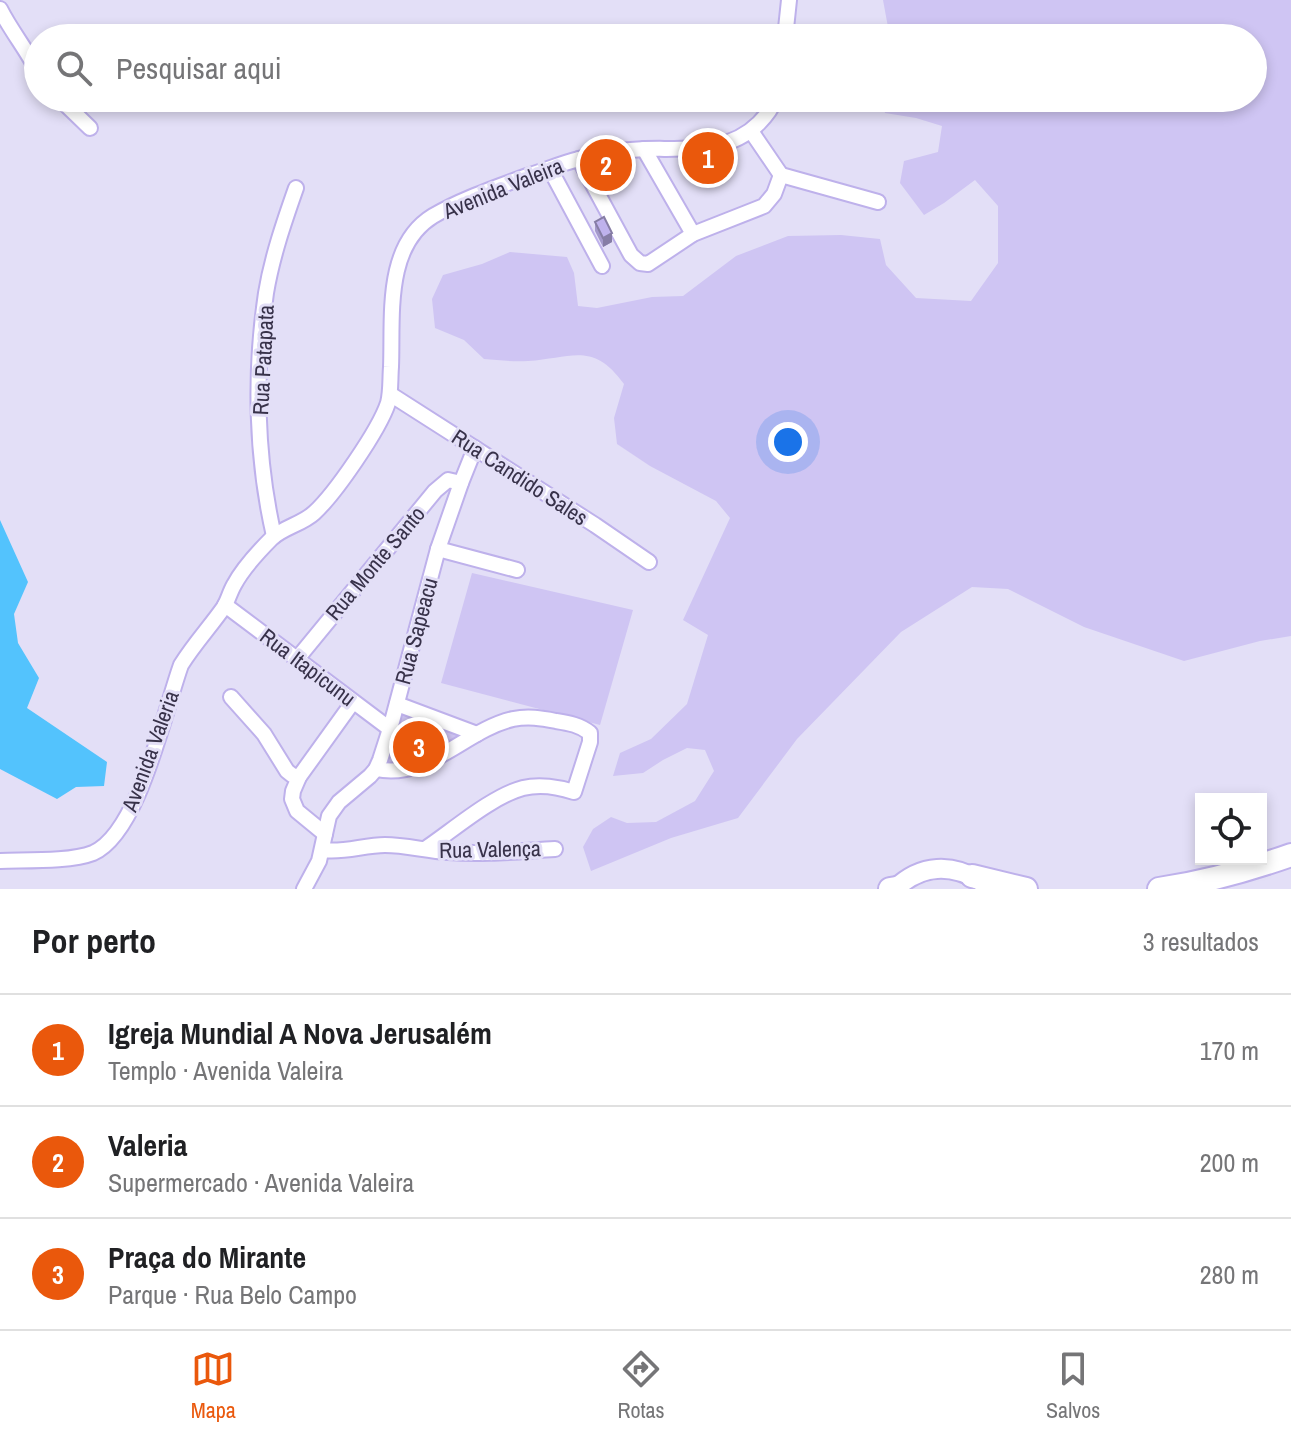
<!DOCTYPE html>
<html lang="pt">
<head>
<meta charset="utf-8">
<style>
	:root { --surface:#fff; --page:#f2f2f2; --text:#202124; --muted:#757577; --line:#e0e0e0; --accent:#ea580c }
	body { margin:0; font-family:"Archivo Narrow",sans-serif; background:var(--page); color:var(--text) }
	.controls { position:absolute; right:24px; bottom:24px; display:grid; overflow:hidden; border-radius:0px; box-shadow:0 4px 12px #0003 }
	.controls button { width:72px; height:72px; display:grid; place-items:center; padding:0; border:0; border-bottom:2px solid var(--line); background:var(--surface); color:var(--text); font:40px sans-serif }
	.you { position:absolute; left:788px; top:442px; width:28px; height:28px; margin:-20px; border:6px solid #fff; border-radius:50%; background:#1a73e8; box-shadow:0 0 0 12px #1a73e833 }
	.badge { display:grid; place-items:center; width:52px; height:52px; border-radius:50%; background:var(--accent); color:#fff; font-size:26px; font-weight:700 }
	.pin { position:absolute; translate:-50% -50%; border:4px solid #fff; box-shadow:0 2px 8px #0006 }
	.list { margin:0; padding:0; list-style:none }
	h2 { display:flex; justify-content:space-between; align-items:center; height:104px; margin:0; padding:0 32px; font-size:34px }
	h2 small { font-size:26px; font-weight:400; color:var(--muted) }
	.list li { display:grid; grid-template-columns:52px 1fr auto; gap:24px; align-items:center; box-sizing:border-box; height:112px; padding:0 32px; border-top:2px solid var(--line) }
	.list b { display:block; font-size:30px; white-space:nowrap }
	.list p { margin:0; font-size:26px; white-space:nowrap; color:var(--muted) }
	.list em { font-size:26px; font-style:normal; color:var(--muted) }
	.icon { flex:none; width:44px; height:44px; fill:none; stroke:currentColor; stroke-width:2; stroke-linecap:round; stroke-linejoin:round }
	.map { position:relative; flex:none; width:1291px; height:889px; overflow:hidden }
	.search { position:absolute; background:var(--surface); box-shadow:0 4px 12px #0003; left:24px; right:24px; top:24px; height:88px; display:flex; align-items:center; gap:20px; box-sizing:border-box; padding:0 28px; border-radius:44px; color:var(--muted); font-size:30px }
	.sheet { height:440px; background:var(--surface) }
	nav { display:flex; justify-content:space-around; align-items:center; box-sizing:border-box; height:112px; border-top:2px solid var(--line); background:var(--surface); font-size:22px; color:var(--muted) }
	nav a { display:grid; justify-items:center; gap:4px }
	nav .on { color:var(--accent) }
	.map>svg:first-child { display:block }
	.green { fill:#cfc5f3 }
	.water { fill:#53c3fd }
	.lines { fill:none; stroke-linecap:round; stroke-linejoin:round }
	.minor-casing { stroke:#beb1eb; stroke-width:18 }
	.secondary-casing { stroke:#beb1eb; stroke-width:22 }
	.primary-casing { stroke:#beb1eb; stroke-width:26 }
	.minor { stroke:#fff; stroke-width:14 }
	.secondary { stroke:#fff; stroke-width:18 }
	.primary { stroke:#fff; stroke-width:22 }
	.wall { fill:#a499cb }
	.shaded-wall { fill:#867da5 }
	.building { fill:#bfb2ec; stroke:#867da5; stroke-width:2 }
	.labels { text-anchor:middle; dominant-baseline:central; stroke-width:6; stroke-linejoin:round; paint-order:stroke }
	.street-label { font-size:22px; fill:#38324a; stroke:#e3dff7 }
</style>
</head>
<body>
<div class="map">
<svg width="1291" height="889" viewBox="0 0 1291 889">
	<rect width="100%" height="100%" fill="#e3dff7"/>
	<g class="green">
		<path d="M883,0H1291V636L1260,641L1184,661L1084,627L1008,589L972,587L901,632L797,739L738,818L671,838L591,871L583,847L593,829L611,817L627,823L656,822L695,801L714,771L705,750L687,748L663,760L643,773L613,776L620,753L651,739L687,704L708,635L683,620L730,518L716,501L650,466L617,444L614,418L624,384C593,341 572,358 528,361C514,362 498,360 484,359L464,340L435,328L432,299L443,275L482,264L510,252L567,257L574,273L578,306L597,308L652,297L683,296L736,256L788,236L841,235L880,239L886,265L916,298L971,301L998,263V206L975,180L944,203L924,215L900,183L904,161L938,152L942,126L916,118L885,113L881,98H1253V38H890Z"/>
		<path d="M472,573L633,610L600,725L441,683Z"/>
		<path d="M398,706L472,735L430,759L384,768Z"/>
	</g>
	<path class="water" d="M0,520L28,582L14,614L18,643L39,678L27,708L107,762L104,786L76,787L57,799L0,769Z"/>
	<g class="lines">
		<defs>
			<g id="minor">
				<path d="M0,9C11,31 27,50 38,72"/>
				<path d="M785,38L789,0"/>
				<path d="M59,98L90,128"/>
				<path d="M751,131L781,175"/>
				<path d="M644,149L693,234"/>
				<path d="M579,159L631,255L640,263L648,264L693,234L764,206L774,194L781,175"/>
				<path d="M550,169L602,266"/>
				<path d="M781,175L878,202"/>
				<path d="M390,394L595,525L649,562"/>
				<path d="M274,536C256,458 254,373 266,293C272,257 284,222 296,188"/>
				<path d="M438,549L517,570"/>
				<path d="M225,605L390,729"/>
				<path d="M297,659L435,491L448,480L461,483"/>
				<path d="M231,697L264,734L287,771L292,775L299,777"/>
				<path d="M397,704L477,734"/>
				<path d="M376,769C429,780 465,730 513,719C528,716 541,718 556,721C569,723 580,725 590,733V742L574,792C559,787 539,784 523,788C492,796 452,831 425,849"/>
				<path d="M325,834L297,811L292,799L293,791L299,777L353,702"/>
				<path d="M323,850C344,853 364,845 385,845C406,845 427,851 448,852C484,855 520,851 555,849"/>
				<path d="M0,861C25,860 70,862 93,853C139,833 164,712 181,665C194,644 210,627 224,607C228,600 230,592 234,585C243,568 259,551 272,538C284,527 302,524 314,513C335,494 379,430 388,403C391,392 390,379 391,367C393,317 384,246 433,216C462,199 495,188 527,176C544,171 562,163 579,159C600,153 623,150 645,149C685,148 728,154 759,123C767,115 772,108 776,98"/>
				<path d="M304,889L319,861L329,816L339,802L370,776L376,769L380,760L390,729L438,549L461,483L475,448"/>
			</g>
			<path id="secondary" d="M895,889C921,864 952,863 982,882"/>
			<g id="primary">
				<path d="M972,876L1026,889"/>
				<path d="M890,889L896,888"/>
				<path d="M1159,889C1206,882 1246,871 1291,855"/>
			</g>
		</defs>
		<use href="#minor" class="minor-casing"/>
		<use href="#secondary" class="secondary-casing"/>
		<use href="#primary" class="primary-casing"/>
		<use href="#minor" class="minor"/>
		<use href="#secondary" class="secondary"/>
		<use href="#primary" class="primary"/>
	</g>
	<path class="wall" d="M595,222L612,242L603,247L595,231Z"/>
	<path class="shaded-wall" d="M612,233V242L603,247V238Z"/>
	<path class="building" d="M604,217L612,233L603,238L595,222Z"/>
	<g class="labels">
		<g class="street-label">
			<text transform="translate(503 188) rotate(-22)">Avenida Valeira</text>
			<text transform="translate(263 360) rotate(-87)">Rua Patapata</text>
			<text transform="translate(520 477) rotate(33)">Rua Candido Sales</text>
			<text transform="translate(375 563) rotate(-50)">Rua Monte Santo</text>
			<text transform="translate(416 631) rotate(-75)">Rua Sapeacu</text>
			<text transform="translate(308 667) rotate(37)">Rua Itapicunu</text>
			<text transform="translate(150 751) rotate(-70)">Avenida Valeria</text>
			<text transform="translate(490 849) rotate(-1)">Rua Valença</text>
		</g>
	</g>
</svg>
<div class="controls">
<button><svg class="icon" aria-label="locate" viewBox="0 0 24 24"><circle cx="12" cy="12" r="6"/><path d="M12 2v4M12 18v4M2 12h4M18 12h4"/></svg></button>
</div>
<div class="you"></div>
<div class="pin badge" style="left:708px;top:158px">1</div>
<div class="pin badge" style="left:606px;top:165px">2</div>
<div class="pin badge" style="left:419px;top:747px">3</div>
<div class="search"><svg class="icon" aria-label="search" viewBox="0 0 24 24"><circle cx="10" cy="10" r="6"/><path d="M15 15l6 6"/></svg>Pesquisar aqui</div>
</div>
<section class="sheet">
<h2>Por perto<small>3 resultados</small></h2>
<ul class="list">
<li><span class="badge">1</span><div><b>Igreja Mundial A Nova Jerusalém</b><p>Templo · Avenida Valeira</p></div><em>170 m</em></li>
<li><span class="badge">2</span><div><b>Valeria</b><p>Supermercado · Avenida Valeira</p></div><em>200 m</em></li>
<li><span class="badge">3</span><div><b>Praça do Mirante</b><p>Parque · Rua Belo Campo</p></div><em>280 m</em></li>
</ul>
</section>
<nav>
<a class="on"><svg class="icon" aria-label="map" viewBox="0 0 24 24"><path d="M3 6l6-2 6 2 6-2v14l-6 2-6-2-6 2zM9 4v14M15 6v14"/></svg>Mapa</a>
<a><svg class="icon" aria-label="directions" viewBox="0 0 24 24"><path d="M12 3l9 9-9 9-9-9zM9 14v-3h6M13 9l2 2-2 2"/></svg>Rotas</a>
<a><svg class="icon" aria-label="saved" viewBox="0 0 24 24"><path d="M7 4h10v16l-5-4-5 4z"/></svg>Salvos</a>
</nav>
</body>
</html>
